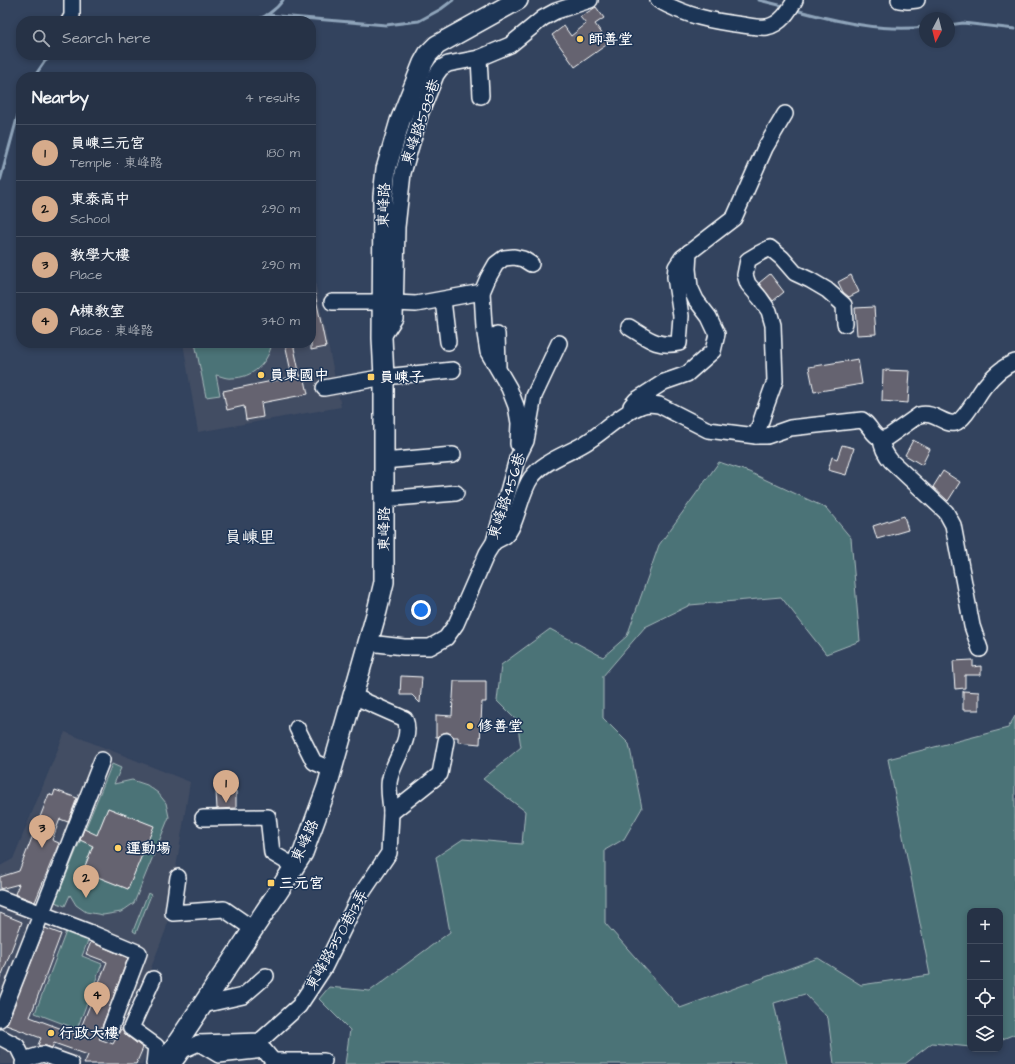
<!DOCTYPE html>
<html lang="en">
<head>
<meta charset="utf-8">
<style>
	:root { --surface:#263246; --page:#2e3a4d; --text:#f1f3f6; --muted:#a4aab3; --line:#424d5f; --accent:#d6ab8b }
	body { margin:0; font-family:"Architects Daughter","LXGW WenKai TC",sans-serif; background:var(--page); color:var(--text) }
	.controls { position:absolute; right:12px; bottom:12px; display:grid; overflow:hidden; border-radius:8px; box-shadow:0 2px 6px #0003 }
	.controls button { width:36px; height:36px; display:grid; place-items:center; padding:0; border:0; border-bottom:1px solid var(--line); background:var(--surface); color:var(--text); font:20px sans-serif }
	.compass { position:absolute; left:919px; top:12px; width:36px; height:36px; border-radius:50%; background:var(--surface); box-shadow:0 2px 6px #0003; rotate:187deg }
	.you { position:absolute; left:421px; top:610px; width:14px; height:14px; margin:-10px; border:3px solid #fff; border-radius:50%; background:#1a73e8; box-shadow:0 0 0 6px #1a73e833 }
	.badge { display:grid; place-items:center; width:26px; height:26px; border-radius:50%; background:var(--accent); color:#111; font-size:13px; font-weight:700 }
	.pin { position:absolute; translate:-50% -33px; filter:drop-shadow(0 1px 2px #0008) }
	.pin::after { content:''; position:absolute; top:21px; width:14px; height:12px; background:inherit; clip-path:polygon(0 0,100% 0,50% 100%) }
	.list { margin:0; padding:0; list-style:none }
	h2 { display:flex; justify-content:space-between; align-items:center; height:52px; margin:0; padding:0 16px; font-size:17px }
	h2 small { font-size:13px; font-weight:400; color:var(--muted) }
	.list li { display:grid; grid-template-columns:26px 1fr auto; gap:12px; align-items:center; box-sizing:border-box; height:56px; padding:0 16px; border-top:1px solid var(--line) }
	.list b { display:block; font-size:15px; white-space:nowrap }
	.list p { margin:0; font-size:13px; white-space:nowrap; color:var(--muted) }
	.list em { font-size:13px; font-style:normal; color:var(--muted) }
	.icon { flex:none; width:22px; height:22px; fill:none; stroke:currentColor; stroke-width:2; stroke-linecap:round; stroke-linejoin:round }
	.map { position:relative; flex:none; width:1015px; height:1064px; overflow:hidden }
	.search { position:absolute; background:var(--surface); box-shadow:0 2px 6px #0003; left:16px; top:16px; width:300px; height:44px; display:flex; align-items:center; gap:10px; box-sizing:border-box; padding:0 14px; border-radius:16px; color:var(--muted); font-size:15px }
	.panel { position:absolute; background:var(--surface); box-shadow:0 2px 6px #0003; left:16px; top:72px; width:300px; height:276px; border-radius:16px }
	.map>svg:first-child { display:block }
	.built { fill:#424d63 }
	.green { fill:#4c7377; stroke:#a6b9bb; fill-rule:evenodd }
	.lines { fill:none; stroke-linecap:round; stroke-linejoin:round }
	.stream { stroke:#8fa4ba; stroke-width:3 }
	.building { fill:#65636f; stroke:#fff }
	.minor-casing { stroke:#fff; stroke-width:18 }
	.major-casing { stroke:#fff; stroke-width:22 }
	.minor { stroke:#1d3557; stroke-width:15 }
	.major { stroke:#1d3557; stroke-width:19 }
	.poi-dot { fill:#ffd166; stroke:#1d3557; stroke-width:1.5 }
	.labels { text-anchor:middle; dominant-baseline:central; stroke-width:3; stroke-linejoin:round; paint-order:stroke }
	.poi-label { font-size:15px; font-weight:bold; fill:#fff; stroke:#1d3557; text-anchor:start }
	.street-label { font-size:15px; fill:#fff; stroke:#1d3557 }
	.quarter-label { font-size:17px; fill:#fff; stroke:#1d3557 }
</style>
</head>
<body>
<div class="map">
<svg width="1015" height="1064" viewBox="0 0 1015 1064">
	<rect width="100%" height="100%" fill="#33435e"/>
	<filter id="ink" filterUnits="userSpaceOnUse"><feTurbulence type="fractalNoise" baseFrequency=".025" numOctaves="2"/><feDisplacementMap in="SourceGraphic" scale="8" xChannelSelector="R" yChannelSelector="G"/><feConvolveMatrix kernelMatrix="1 2 1 2 8 2 1 2 1" color-interpolation-filters="sRGB"/></filter>
	<g filter="url(#ink)">
		<g class="built">
			<path d="M311,263L341,407L198,432L183,343H311Z"/>
			<path d="M65,732L190,782L166,929L127,1030L152,1044L142,1064H0V866L13,859Z"/>
		</g>
		<g class="green">
			<path d="M195,343H272C268,363 253,378 232,378C227,379 221,376 216,375L220,395L206,397Z"/>
			<path d="M719,462L749,472L826,508L851,538L860,641L826,654L781,597L690,605L645,627L603,676V718L629,744L642,808L624,839L605,850V923L680,1008L818,958L861,985L930,975L888,759L1008,728L1015,716V1034L1000,1040V911H970V1047L932,1043L905,1064H834L828,1018L805,994L774,1003L787,1064H345L350,1030L319,999L329,987L370,991L450,932L436,857L463,839L522,844L525,811L483,779L521,747L517,721L497,701L501,665L550,629L603,657L627,636L659,545Z"/>
			<path d="M112,764L121,768L114,784L132,780L147,785L158,793L166,803L169,817L134,903L121,912L103,915L86,912L76,905L70,895L65,906L55,902ZM108,808L153,826L128,889L83,871Z"/>
			<path d="M148,893L151,895L136,933L133,931Z"/>
			<path d="M67,929L89,938L82,956L102,964L77,1029L35,1013Z"/>
		</g>
		<g class="lines">
			<g class="stream">
				<path d="M759,0L783,6"/>
				<path d="M799,11C840,22 883,32 925,27"/>
				<path d="M267,15L386,25L419,21L441,9L453,0"/>
				<path d="M131,21H143"/>
				<path d="M251,21C264,19 276,10 283,0"/>
				<path d="M949,25L963,23L1015,29"/>
				<path d="M34,77L45,61L54,55"/>
				<path d="M0,181L21,104"/>
			</g>
		</g>
		<g class="building">
			<path d="M596,7L604,18L595,24L609,43L575,67L552,35L564,26L571,36L586,24L580,17Z"/>
			<path d="M770,274L784,292L773,301L759,283Z"/>
			<path d="M851,275L859,292L849,297L843,292L838,282Z"/>
			<path d="M311,294H315L326,347L311,350Z"/>
			<path d="M874,307L876,334L857,335L855,308Z"/>
			<path d="M285,343H293L300,376L304,375L308,394L261,403L263,417L246,420L244,406L227,410L223,391L292,377Z"/>
			<path d="M858,359L862,384L814,392L809,367Z"/>
			<path d="M883,370L910,371L908,403L882,401Z"/>
			<path d="M913,440L930,449L922,465L905,455Z"/>
			<path d="M842,445L854,448L846,475L828,470L832,457L837,459Z"/>
			<path d="M943,471L960,482L948,501L933,487Z"/>
			<path d="M904,516L908,530L877,539L873,526Z"/>
			<path d="M973,660V667L981,666V675H965V688L955,689L953,661Z"/>
			<path d="M401,676L422,677L420,703L412,695H400Z"/>
			<path d="M454,681H486V702H482L480,744L458,742V737H454L451,734L447,732L443,733L438,737H436V715L452,716Z"/>
			<path d="M963,691L979,692V710H963Z"/>
			<path d="M55,790L77,798L68,822L60,819L52,840L59,843L35,902L15,894L19,884L0,889V877L19,871L49,794L53,796Z"/>
			<path d="M216,791H236V808L217,809Z"/>
			<path d="M108,808L154,826L128,889L83,871L93,846L80,840L84,829L97,835Z"/>
			<path d="M0,913L22,922L1,977H0Z"/>
			<path d="M45,928L61,934L30,1017L78,1035L107,962L86,954L91,942L128,958L102,1027V1033L99,1039L113,1044L121,1029H122L126,1035L143,1048L136,1064H84L88,1055L54,1043L52,1048L46,1046H40L38,1045L41,1038L6,1025Z"/>
		</g>
		<g class="lines">
			<defs>
				<g id="minor">
					<path d="M658,0C686,16 711,21 743,25C750,26 760,28 767,27C781,24 789,11 795,0"/>
					<path d="M899,0L908,1L917,0"/>
					<path d="M69,21L72,16V0"/>
					<path d="M479,58L481,96"/>
					<path d="M443,300L448,342"/>
					<path d="M332,302H382"/>
					<path d="M395,303L416,304L482,292"/>
					<path d="M629,327C647,338 657,348 679,343L681,316L675,277L676,267L682,258L734,218L765,148L785,114"/>
					<path d="M497,334L498,366"/>
					<path d="M382,338L395,318L397,227L403,173L421,112L436,75L441,68L448,64L479,58L510,45L543,18L556,11L590,0"/>
					<path d="M324,388L384,377L453,370"/>
					<path d="M631,406L636,400L664,382L687,374L713,351L717,334L709,317L696,300L690,287L688,269L689,252"/>
					<path d="M756,436L766,406L775,381L773,325L769,311L760,298L748,284L745,275L748,260L758,254L770,248L782,258L795,273L810,280L827,290L844,305L845,324"/>
					<path d="M881,439C882,448 885,454 891,461L946,512L953,525L972,626L980,649"/>
					<path d="M518,444L519,423L516,406L509,388L488,352L484,327L482,292L488,278L496,264L504,258L514,257L523,259L531,264"/>
					<path d="M383,461L453,455"/>
					<path d="M384,499L456,493"/>
					<path d="M494,542C497,540 502,538 505,536C517,526 520,493 531,478C545,459 572,453 590,440C607,429 622,413 641,406C647,403 653,404 659,405L708,430L756,436H767L790,428L862,420C870,425 872,435 881,439L888,437L919,415C935,411 943,425 955,423C965,420 977,396 984,387C992,377 1003,366 1015,362"/>
					<path d="M369,643L404,647H430L446,638L456,624L487,553L494,542L517,459L526,441L534,396L559,343"/>
					<path d="M353,696L405,719C413,739 394,759 390,778C387,787 391,803 391,813L440,774L446,741"/>
					<path d="M297,728L314,762L332,770"/>
					<path d="M203,818L268,817L272,853L294,866"/>
					<path d="M178,877L173,913L224,909L253,929"/>
					<path d="M0,898L89,932L139,953L110,1030"/>
					<path d="M153,979L131,1028L156,1046L154,1064"/>
					<path d="M203,1005L243,996L266,976"/>
					<path d="M0,1019L102,760"/>
					<path d="M0,1037L17,1046L24,1060L23,1064"/>
					<path d="M199,1043L260,1041L299,1006L324,968L358,899L389,853L391,813"/>
					<path d="M24,1060L43,1054L71,1064"/>
					<path d="M273,1061H324"/>
					<path d="M173,1064L183,1050L199,1043L219,1055L264,1050L273,1061V1064"/>
				</g>
				<path id="major" d="M163,1064L280,889L303,853L327,787L377,611L384,582V377L382,338L383,196L386,169L400,121L423,63L428,54L437,45L518,0"/>
			</defs>
			<use href="#minor" class="minor-casing"/>
			<use href="#major" class="major-casing"/>
			<use href="#minor" class="minor"/>
			<use href="#major" class="major"/>
		</g>
	</g>
	<g class="poi-dot">
		<circle cx="580" cy="39" r="4"/>
		<circle cx="261" cy="375" r="4"/>
		<rect x="367" y="373" width="8" height="8" rx="2"/>
		<circle cx="470" cy="726" r="4"/>
		<circle cx="118" cy="848" r="4"/>
		<rect x="267" y="879" width="8" height="8" rx="2"/>
		<circle cx="51" cy="1033" r="4"/>
	</g>
	<g class="labels">
		<g class="poi-label">
			<text x="588" y="39">師善堂</text>
			<text x="269" y="375">員東國中</text>
			<text x="379" y="377">員崠子</text>
			<text x="478" y="726">修善堂</text>
			<text x="126" y="848">運動場</text>
			<text x="279" y="883">三元宮</text>
			<text x="59" y="1033">行政大樓</text>
		</g>
		<g class="street-label">
			<text transform="translate(421 122) rotate(-71)">東峰路588巷</text>
			<text transform="translate(384 205) rotate(-88)">東峰路</text>
			<text transform="translate(507 496) rotate(-72)">東峰路456巷</text>
			<text transform="translate(384 529) rotate(-90)">東峰路</text>
			<text transform="translate(305 841) rotate(-65)">東峰路</text>
			<text transform="translate(337 940) rotate(-61)">東峰路350巷13弄</text>
		</g>
		<g class="quarter-label">
			<text x="250" y="538">員崠里</text>
		</g>
	</g>
</svg>
<div class="controls">
<button>+</button>
<button>−</button>
<button><svg class="icon" aria-label="locate" viewBox="0 0 24 24"><circle cx="12" cy="12" r="6"/><path d="M12 2v4M12 18v4M2 12h4M18 12h4"/></svg></button>
<button><svg class="icon" aria-label="layers" viewBox="0 0 24 24"><path d="M12 4l9 5-9 5-9-5zM3 14l9 5 9-5"/></svg></button>
</div>
<svg class="compass" viewBox="-18 -18 36 36"><path d="M0-13l5 13h-10z" fill="#e53935"/><path d="M0 13l5-13h-10z" fill="#a4aab3"/></svg>
<div class="you"></div>
<div class="pin badge" style="left:226px;top:803px">1</div>
<div class="pin badge" style="left:86px;top:898px">2</div>
<div class="pin badge" style="left:42px;top:848px">3</div>
<div class="pin badge" style="left:97px;top:1015px">4</div>
<div class="search"><svg class="icon" aria-label="search" viewBox="0 0 24 24"><circle cx="10" cy="10" r="6"/><path d="M15 15l6 6"/></svg>Search here</div>
<section class="panel">
<h2>Nearby<small>4 results</small></h2>
<ul class="list">
<li><span class="badge">1</span><div><b>員崠三元宮</b><p>Temple · 東峰路</p></div><em>180 m</em></li>
<li><span class="badge">2</span><div><b>東泰高中</b><p>School</p></div><em>290 m</em></li>
<li><span class="badge">3</span><div><b>教學大樓</b><p>Place</p></div><em>290 m</em></li>
<li><span class="badge">4</span><div><b>A棟教室</b><p>Place · 東峰路</p></div><em>340 m</em></li>
</ul>
</section>
</div>
</body>
</html>
